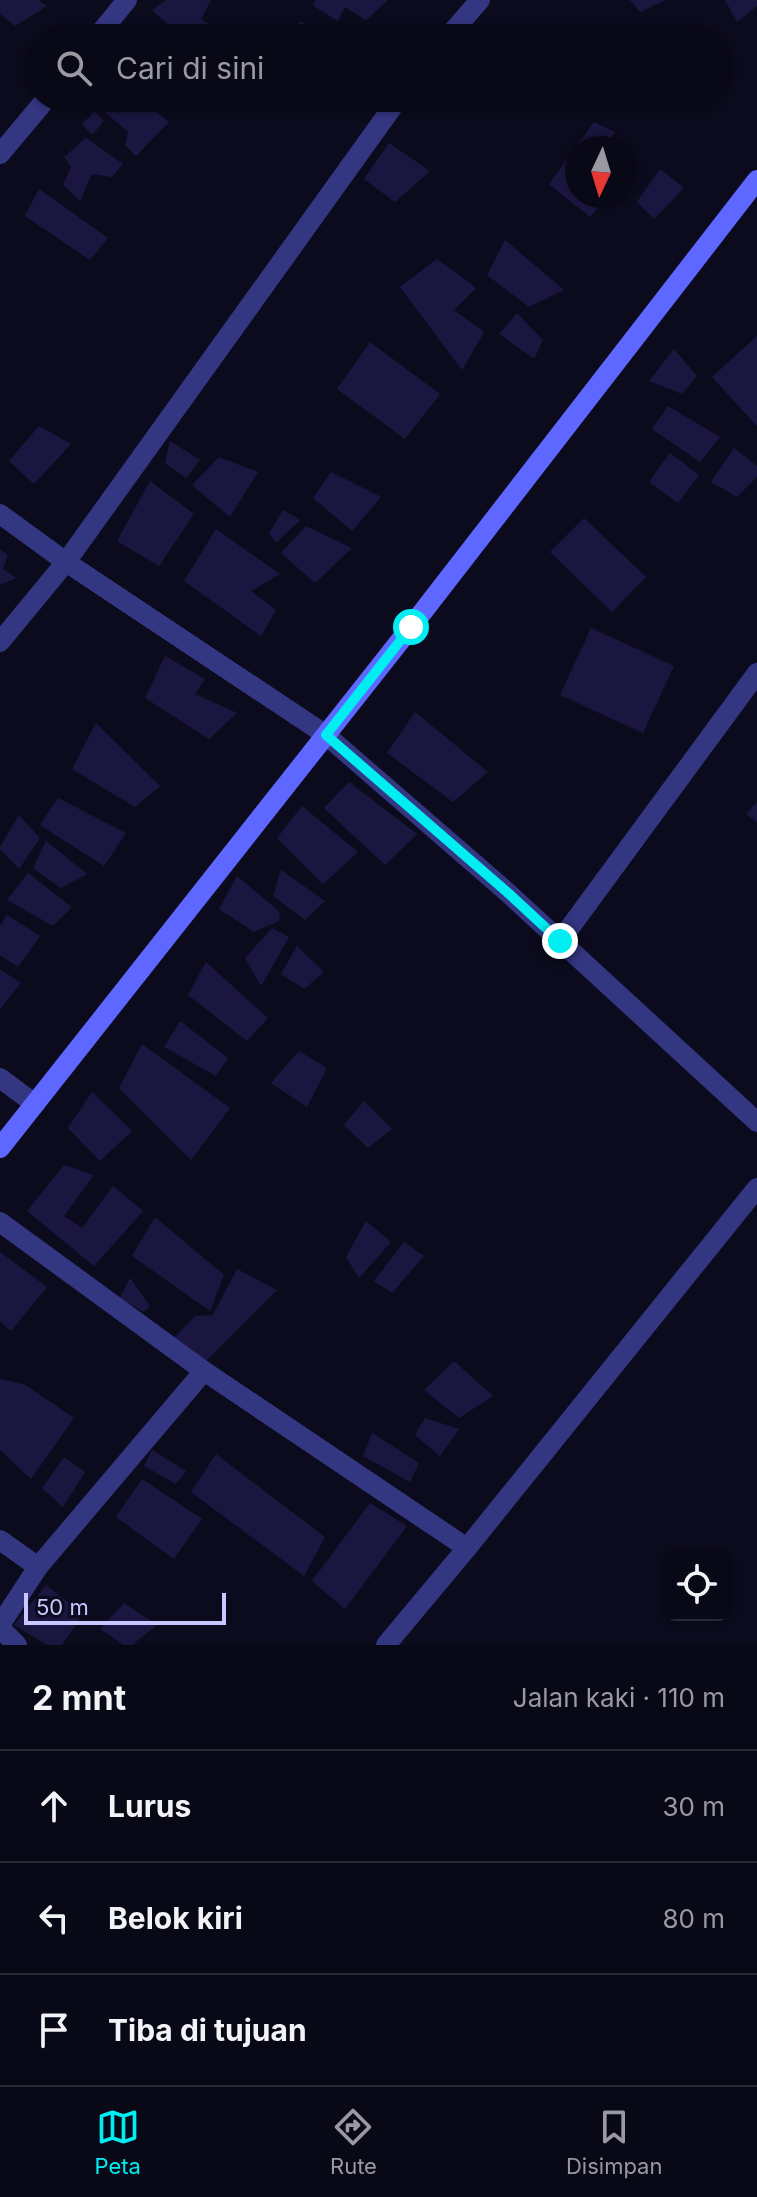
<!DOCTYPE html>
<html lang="id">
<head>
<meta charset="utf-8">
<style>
	:root { --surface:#090816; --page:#12111f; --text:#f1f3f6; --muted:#999aa1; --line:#292935; --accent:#00edf2 }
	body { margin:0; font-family:Inter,sans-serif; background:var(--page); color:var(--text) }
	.controls { position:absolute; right:24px; bottom:24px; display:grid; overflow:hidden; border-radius:16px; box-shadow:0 2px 6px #0004 }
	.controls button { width:72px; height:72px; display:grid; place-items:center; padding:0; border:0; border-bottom:2px solid var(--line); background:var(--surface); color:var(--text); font:40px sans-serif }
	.compass { position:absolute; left:565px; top:136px; width:72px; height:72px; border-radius:50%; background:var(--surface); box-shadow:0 2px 6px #0004; rotate:184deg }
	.scale { position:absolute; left:24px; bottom:20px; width:202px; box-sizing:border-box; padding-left:8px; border:4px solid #c9c7ff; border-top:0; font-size:22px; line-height:28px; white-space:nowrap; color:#c9c7ff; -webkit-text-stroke:6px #0c0b1e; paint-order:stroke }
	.stop { position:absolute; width:24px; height:24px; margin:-18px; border:6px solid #00edf2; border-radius:50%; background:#fff }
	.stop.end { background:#00edf2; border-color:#fff; box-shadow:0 2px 8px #0008 }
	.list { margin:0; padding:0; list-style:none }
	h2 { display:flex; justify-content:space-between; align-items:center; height:104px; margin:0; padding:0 32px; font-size:34px }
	h2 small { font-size:26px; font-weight:400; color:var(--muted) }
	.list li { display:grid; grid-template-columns:52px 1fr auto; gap:24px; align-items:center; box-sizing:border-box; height:112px; padding:0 32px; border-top:2px solid var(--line) }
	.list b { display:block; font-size:30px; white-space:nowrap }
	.list em { font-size:26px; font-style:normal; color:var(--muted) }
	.icon { flex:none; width:44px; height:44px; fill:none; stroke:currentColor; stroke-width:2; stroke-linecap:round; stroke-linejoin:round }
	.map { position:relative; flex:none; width:757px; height:1645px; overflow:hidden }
	.search { position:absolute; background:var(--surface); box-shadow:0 2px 6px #0004; left:24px; right:24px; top:24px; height:88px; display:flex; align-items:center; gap:20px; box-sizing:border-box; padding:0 28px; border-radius:44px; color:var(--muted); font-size:30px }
	.sheet { height:440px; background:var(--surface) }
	nav { display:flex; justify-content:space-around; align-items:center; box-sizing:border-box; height:112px; border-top:2px solid var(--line); background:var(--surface); font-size:22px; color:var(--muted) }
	nav a { display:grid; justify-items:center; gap:4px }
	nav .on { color:var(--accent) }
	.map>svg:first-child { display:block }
	.building { fill:#1b1640 }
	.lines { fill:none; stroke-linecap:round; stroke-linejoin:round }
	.street { stroke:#333680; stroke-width:20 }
	.secondary { stroke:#5e67ff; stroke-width:20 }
	.route { stroke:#00edf2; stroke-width:10 }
</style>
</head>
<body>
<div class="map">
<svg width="757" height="1645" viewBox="0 0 757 1645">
	<rect width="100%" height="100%" fill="#0c0b1e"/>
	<g class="building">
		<path d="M0,0H38L47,6L15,26L0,14Z"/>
		<path d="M166,0H211L201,19L213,27L203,38H184L152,10Z"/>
		<path d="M316,0H388L366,20L345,7L338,21L312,5Z"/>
		<path d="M630,0H666L640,12Z"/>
		<path d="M725,0H757V6L737,22Z"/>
		<path d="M300,21L325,38H290Z"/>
		<path d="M108,98H140L169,122L136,156L125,145L128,132L99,107Z"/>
		<path d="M453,98H477L463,110Z"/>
		<path d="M95,111L104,121L92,135L82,124Z"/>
		<path d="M594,122L615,132L604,148H577V196H608L590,217L549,184Z"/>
		<path d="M86,138L123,164L112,177L92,174L80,201L63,185L71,167L64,157Z"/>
		<path d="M389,143L430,171L395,202L364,179Z"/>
		<path d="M660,169L684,188L654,219L637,202Z"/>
		<path d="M39,189L108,238L90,260L25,216Z"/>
		<path d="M505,240L564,290L529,307L487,275Z"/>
		<path d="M437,259L476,288L454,310L484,332L462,370L400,287Z"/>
		<path d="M517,313L543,340L534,359L499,334Z"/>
		<path d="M757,336V426L712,377Z"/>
		<path d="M370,342L440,394L405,439L337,389Z"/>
		<path d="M674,349L697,376L682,394L649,381Z"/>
		<path d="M668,406L720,437L700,462L652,429Z"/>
		<path d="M39,426L71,444L34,484L9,461Z"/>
		<path d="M170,441L200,460L186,478L165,463Z"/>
		<path d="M734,448L757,466V477L737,497L711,482Z"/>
		<path d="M670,453L699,475L678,503L649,482Z"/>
		<path d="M219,457L258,472L230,517L192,485Z"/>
		<path d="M331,472L381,497L352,531L313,498Z"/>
		<path d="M150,481L194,514L159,566L117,541Z"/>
		<path d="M283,510L300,520L276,543L269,533Z"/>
		<path d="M584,518L646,577L612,612L550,552Z"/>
		<path d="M306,526L352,548L315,583L281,553Z"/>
		<path d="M216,529L280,574L251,591L276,610L261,636L184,581Z"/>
		<path d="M0,549L8,555L3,569L16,578L0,585Z"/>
		<path d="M591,628L674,666L643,733L560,695Z"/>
		<path d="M165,656L205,679L195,694L237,713L209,739L145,698Z"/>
		<path d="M415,712L488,772L453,802L387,753Z"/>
		<path d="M96,723L160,786L135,807L72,769Z"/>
		<path d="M349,782L417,834L385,865L324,808Z"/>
		<path d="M58,798L126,833L104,866L40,825Z"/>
		<path d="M757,802V822L746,814Z"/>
		<path d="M302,806L358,852L323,884L277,838Z"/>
		<path d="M19,815L40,838L19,869L0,849V847Z"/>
		<path d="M46,841L87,874L61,888L33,868Z"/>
		<path d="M281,870L325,901L305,920L273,896Z"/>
		<path d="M28,873L72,907L53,926L7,900Z"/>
		<path d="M237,876L280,912L279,921L254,932L219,909Z"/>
		<path d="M7,915L40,936L18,967L0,955V926Z"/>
		<path d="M272,928L289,937L261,986L245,958Z"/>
		<path d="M297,946L324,972L304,989L281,974Z"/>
		<path d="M206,962L268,1018L247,1041L188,995Z"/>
		<path d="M0,969L21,983L0,1009Z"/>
		<path d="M180,1021L228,1058L216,1076L164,1047Z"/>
		<path d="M142,1044L230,1108L191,1160L119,1088Z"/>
		<path d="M299,1051L327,1068L307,1107L271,1083Z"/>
		<path d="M92,1092L132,1131L100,1161L68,1128Z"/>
		<path d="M364,1101L392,1129L368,1148L344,1125Z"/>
		<path d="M64,1165L94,1175L64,1216L82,1228L113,1186L143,1211L94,1266L27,1211Z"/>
		<path d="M155,1217L224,1275L210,1311L132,1256Z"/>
		<path d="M366,1221L391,1242L359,1278L346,1257Z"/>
		<path d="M404,1242L424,1256L392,1293L374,1281Z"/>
		<path d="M0,1252L47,1287L11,1331L0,1321Z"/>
		<path d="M237,1269L277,1290L204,1363L174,1338L195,1316L213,1315Z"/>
		<path d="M130,1278L150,1306L144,1312L120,1298Z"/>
		<path d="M454,1361L493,1396L459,1418L424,1390Z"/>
		<path d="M0,1379L24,1384L74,1418L31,1479L0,1450Z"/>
		<path d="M425,1418L459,1429L440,1456L415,1435Z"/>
		<path d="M372,1433L419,1463L410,1482L363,1456Z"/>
		<path d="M152,1450L186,1471L176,1484L144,1466Z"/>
		<path d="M216,1454L325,1537L304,1576L191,1492Z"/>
		<path d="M64,1457L85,1472L63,1507L42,1488Z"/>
		<path d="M142,1479L202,1519L174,1559L116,1517Z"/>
		<path d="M370,1503L407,1526L345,1609L312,1581Z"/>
		<path d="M46,1585L83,1614L62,1645H47L14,1625Z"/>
		<path d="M124,1603L157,1625L132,1645H124L100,1629Z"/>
	</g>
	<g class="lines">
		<g class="street">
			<path d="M96,38L127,0"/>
			<path d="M447,38L480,0"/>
			<path d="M0,154L47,98"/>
			<path d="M0,514L66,562L326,735L507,892L757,1122"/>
			<path d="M0,642L66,562L399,98"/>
			<path d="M560,941L757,673"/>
			<path d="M0,1078L35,1104"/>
			<path d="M0,1222L204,1371L467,1548"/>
			<path d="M0,1540L38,1567L0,1625"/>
			<path d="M38,1567L204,1371"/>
			<path d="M0,1628L17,1645"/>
			<path d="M386,1645L467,1548L757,1188"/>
		</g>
		<path class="secondary" d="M0,1148L411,627L757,180"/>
	</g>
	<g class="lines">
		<path class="route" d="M411,627L326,735L507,892L560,941"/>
	</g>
</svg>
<div class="controls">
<button><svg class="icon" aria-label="locate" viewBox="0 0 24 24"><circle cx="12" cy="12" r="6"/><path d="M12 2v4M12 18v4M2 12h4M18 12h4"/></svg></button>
</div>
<svg class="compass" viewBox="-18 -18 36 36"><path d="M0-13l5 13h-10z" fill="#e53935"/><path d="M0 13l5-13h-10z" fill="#999aa1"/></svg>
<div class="scale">50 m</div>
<div class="stop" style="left:411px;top:627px"></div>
<div class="stop end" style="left:560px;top:941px"></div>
<div class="search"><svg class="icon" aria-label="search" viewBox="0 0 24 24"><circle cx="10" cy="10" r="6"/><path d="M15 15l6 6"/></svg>Cari di sini</div>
</div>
<section class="sheet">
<h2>2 mnt<small>Jalan kaki · 110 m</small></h2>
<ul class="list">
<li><svg class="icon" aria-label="ahead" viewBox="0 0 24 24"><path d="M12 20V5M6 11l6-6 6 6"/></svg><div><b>Lurus</b></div><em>30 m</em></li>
<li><svg class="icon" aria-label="left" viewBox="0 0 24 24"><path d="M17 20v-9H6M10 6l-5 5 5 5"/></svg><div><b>Belok kiri</b></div><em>80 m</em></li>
<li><svg class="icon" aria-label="arrive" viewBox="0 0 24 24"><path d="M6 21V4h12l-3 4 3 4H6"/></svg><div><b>Tiba di tujuan</b></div></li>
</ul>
</section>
<nav>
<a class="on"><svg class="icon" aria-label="map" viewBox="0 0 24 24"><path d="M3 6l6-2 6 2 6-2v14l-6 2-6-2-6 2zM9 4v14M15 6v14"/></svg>Peta</a>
<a><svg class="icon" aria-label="directions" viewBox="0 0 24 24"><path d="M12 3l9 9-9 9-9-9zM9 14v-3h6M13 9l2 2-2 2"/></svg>Rute</a>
<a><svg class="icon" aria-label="saved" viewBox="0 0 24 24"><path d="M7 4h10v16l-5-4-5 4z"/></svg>Disimpan</a>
</nav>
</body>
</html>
